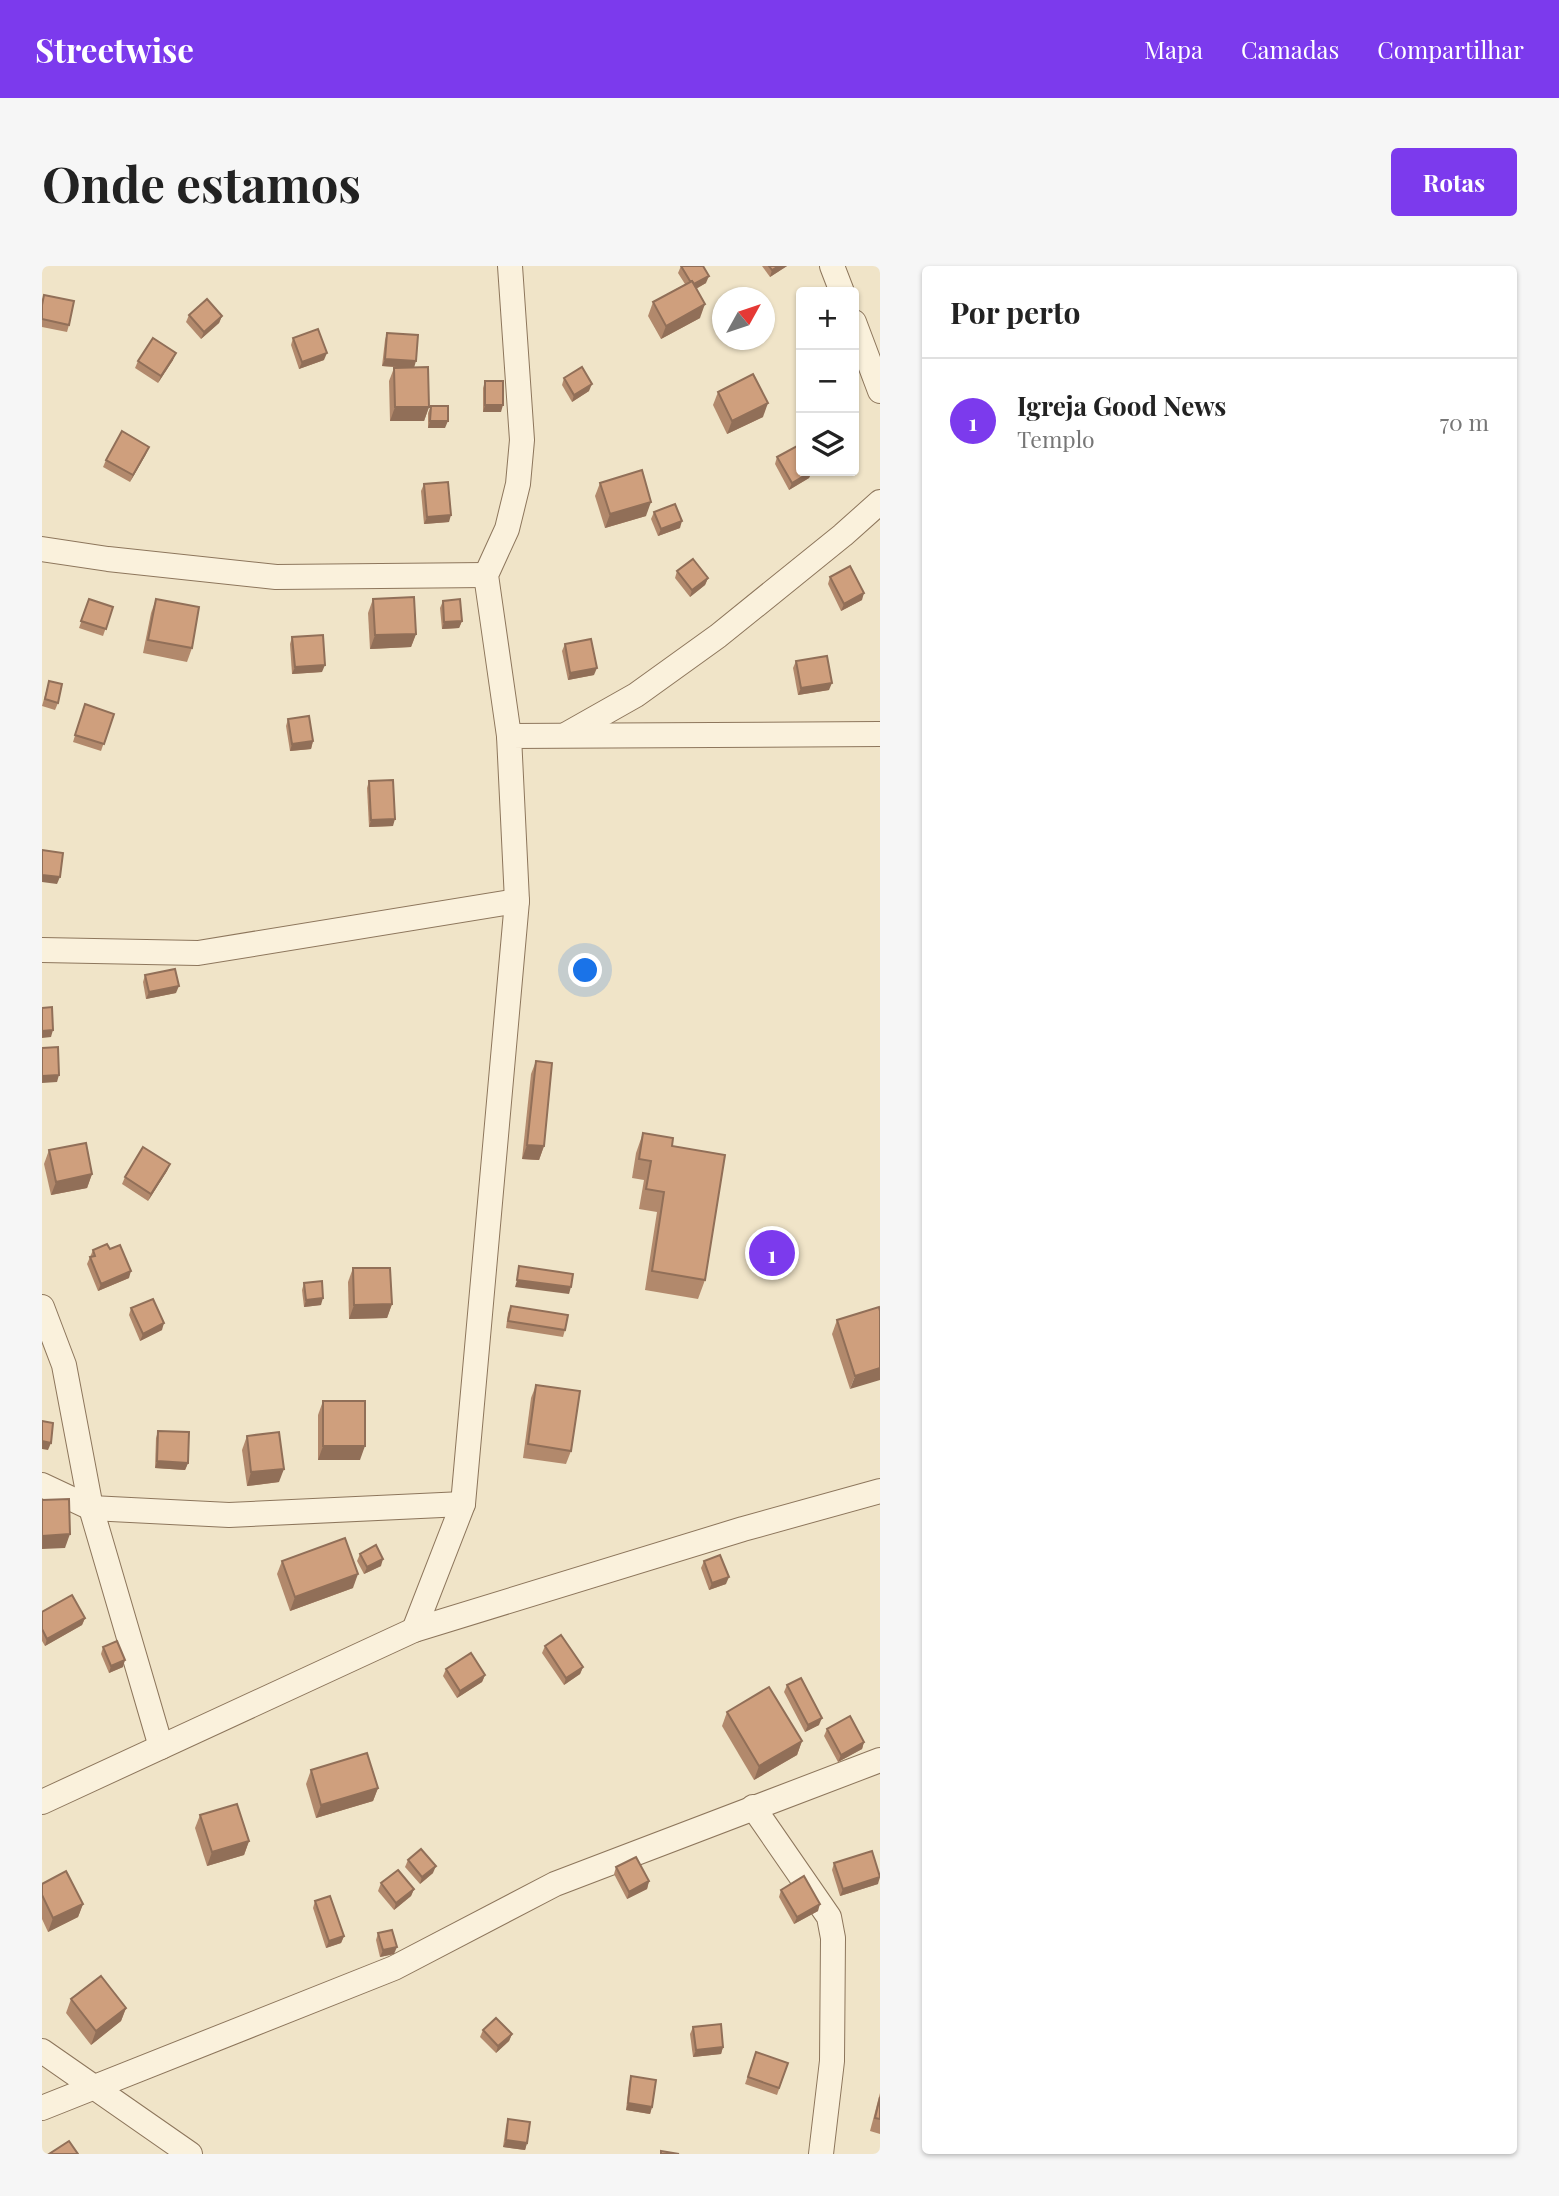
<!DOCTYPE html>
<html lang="pt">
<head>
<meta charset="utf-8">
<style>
	:root { --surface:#fff; --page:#f6f6f6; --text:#222; --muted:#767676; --line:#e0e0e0; --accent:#7c3aed }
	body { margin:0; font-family:"Playfair Display",serif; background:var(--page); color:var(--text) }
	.controls { position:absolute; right:21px; top:21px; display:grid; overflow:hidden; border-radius:7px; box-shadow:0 2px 5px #0004 }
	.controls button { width:63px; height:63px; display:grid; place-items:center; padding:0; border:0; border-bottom:2px solid var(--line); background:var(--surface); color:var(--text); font:35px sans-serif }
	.compass { position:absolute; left:670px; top:21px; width:63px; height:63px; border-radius:50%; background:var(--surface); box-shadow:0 2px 5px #0004; rotate:50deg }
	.you { position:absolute; left:544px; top:705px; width:24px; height:24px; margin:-18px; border:5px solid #fff; border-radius:50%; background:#1a73e8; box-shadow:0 0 0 10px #1a73e833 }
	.badge { display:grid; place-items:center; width:46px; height:46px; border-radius:50%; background:var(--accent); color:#fff; font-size:23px; font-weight:700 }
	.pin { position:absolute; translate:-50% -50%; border:4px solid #fff; box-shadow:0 2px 7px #0006 }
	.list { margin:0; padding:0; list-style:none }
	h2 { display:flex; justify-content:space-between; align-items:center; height:91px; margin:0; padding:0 28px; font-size:30px }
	h2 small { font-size:23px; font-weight:400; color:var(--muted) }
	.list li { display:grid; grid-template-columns:46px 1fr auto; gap:21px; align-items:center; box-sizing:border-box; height:126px; padding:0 28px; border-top:2px solid var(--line) }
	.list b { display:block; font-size:26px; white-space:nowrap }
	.list p { margin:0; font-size:23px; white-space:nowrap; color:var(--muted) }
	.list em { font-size:23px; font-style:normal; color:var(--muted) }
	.icon { flex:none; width:38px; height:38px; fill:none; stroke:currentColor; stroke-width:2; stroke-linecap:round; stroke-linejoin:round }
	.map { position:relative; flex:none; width:838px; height:1888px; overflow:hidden; border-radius:7px }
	header { display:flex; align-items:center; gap:42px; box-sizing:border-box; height:98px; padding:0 35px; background:var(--accent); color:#fff }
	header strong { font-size:33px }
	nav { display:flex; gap:38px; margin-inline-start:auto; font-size:24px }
	.intro { display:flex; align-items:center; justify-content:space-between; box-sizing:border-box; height:168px; padding:0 42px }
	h1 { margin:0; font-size:49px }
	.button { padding:18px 32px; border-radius:7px; background:var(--accent); color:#fff; font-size:24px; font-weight:700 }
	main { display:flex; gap:42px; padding:0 42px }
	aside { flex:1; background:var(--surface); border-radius:7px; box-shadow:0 2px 5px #0004 }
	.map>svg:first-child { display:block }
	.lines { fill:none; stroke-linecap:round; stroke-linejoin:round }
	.street-casing { stroke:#8d765c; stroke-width:26 }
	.street { stroke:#faf1dc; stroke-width:24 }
	.wall { fill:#b2896c }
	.shaded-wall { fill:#916f58 }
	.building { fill:#cf9f7d; stroke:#916f58; stroke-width:2 }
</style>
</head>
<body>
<header>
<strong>Streetwise</strong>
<nav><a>Mapa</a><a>Camadas</a><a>Compartilhar</a></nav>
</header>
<div class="intro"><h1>Onde estamos</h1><a class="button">Rotas</a></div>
<main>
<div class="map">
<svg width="838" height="1888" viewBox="0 0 838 1888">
	<rect width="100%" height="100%" fill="#f0e4c8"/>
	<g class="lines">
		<defs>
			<g id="street">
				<path d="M790,0L800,26"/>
				<path d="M812,56L838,125"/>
				<path d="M0,283L66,293L234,311L444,309"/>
				<path d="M525,468L594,429L676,370L801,269L838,236"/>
				<path d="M467,470L444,309L465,263L476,218L480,174L468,0"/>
				<path d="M0,684L156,687L475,635"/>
				<path d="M0,1041L22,1099L49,1242L119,1481"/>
				<path d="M0,1219L49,1242L187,1249L421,1238"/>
				<path d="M372,1364L421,1238L475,635L467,470L838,468"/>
				<path d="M0,1536L372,1364L701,1263L838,1225"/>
				<path d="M711,1541L787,1651L791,1672L790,1795L779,1888"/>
				<path d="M0,1785L148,1888"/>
				<path d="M0,1842L352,1702L513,1618L838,1494"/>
			</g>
		</defs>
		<use href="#street" class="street-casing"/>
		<use href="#street" class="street"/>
	</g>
	<g class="wall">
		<path d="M639,0L664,17L654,23L658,52L619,73L606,50L611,36L643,18L636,7Z"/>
		<path d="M720,0H745L728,11Z"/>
		<path d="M2,29L27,59L25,66L0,61V34Z"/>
		<path d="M147,49L180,50L177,57L159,73L144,56Z"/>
		<path d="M345,67L372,101L387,141L382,155H348L347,115L352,102H364L340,100L343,74Z"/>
		<path d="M251,72L282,94L257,103L249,79Z"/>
		<path d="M131,94L116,117L93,102L96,95Z"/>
		<path d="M522,112L547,125L530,136L520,119Z"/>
		<path d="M443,115L459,146H441V122Z"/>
		<path d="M676,126L721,151L685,168L671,139Z"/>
		<path d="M389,140L403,162H386V147Z"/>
		<path d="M104,188L88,216L61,201L64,194Z"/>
		<path d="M735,191L770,205L767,212L747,224L733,198Z"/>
		<path d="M558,217L604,250L563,262L553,230Z"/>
		<path d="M382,218L407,256L382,258L379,225Z"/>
		<path d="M612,246L638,262L616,270L609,253Z"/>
		<path d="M635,305L666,312L663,319L648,331L633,312Z"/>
		<path d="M788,311L820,334L799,345L786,318Z"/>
		<path d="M47,333L71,341L61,370L37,362Z"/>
		<path d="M114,333L150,382L145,396L101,387L109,347Z"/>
		<path d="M331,333L374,368L369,381L328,383L326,347Z"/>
		<path d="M401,335L420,355L417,362L400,363L398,342Z"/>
		<path d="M250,371L280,406L250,408L248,378Z"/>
		<path d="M523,378L552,409L526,414L520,385Z"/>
		<path d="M754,395L787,424L756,429L751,402Z"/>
		<path d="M7,415L16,437L13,444L0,440Z"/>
		<path d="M43,438L72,448L59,485L31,476Z"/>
		<path d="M246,453L271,475L269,483L248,485L244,460Z"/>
		<path d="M327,515L351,560L327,561L325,522Z"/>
		<path d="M103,709L134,727L104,733L101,716Z"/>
		<path d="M494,795L502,880L497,894L480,893L489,808Z"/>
		<path d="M601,867L630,880L663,1014L656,1033L603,1024L615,946L597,943L602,914L590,912L594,887Z"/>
		<path d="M7,884L50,908L45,922L9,929L2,898Z"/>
		<path d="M128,898L125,905L106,935L80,918L83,911Z"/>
		<path d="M51,984L87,1012L56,1025L45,998Z"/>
		<path d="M311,1002L350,1038L345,1052L307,1053L306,1016Z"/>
		<path d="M262,1017L279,1039L262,1041L260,1024Z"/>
		<path d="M469,1040L523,1064L521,1071L464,1062L466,1047Z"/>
		<path d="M89,1042L120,1064L98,1075L87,1049Z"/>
		<path d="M838,1045L808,1123L790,1068L795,1054Z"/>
		<path d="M494,1119L529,1185L524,1198L481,1192L489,1132Z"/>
		<path d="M281,1135L318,1194H276V1149Z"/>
		<path d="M116,1165L146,1197L143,1204L113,1202L114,1172Z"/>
		<path d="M205,1170L237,1216L205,1220L200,1184Z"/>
		<path d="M318,1288L339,1300L322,1308L315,1295Z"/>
		<path d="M240,1295L311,1322L248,1345L235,1308Z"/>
		<path d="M662,1295L684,1318L667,1324L659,1302Z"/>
		<path d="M0,1346L43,1352L40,1359L3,1380L0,1375Z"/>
		<path d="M503,1380L541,1401L538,1408L522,1419L500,1387Z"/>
		<path d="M61,1381L81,1401L67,1407L59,1388Z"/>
		<path d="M404,1403L443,1409L440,1416L415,1432L401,1410Z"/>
		<path d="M745,1419L777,1459L763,1466L742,1426Z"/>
		<path d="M685,1446L760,1475L755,1489L712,1514L680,1460Z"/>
		<path d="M785,1463L822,1476L820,1483L796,1496L782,1470Z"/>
		<path d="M269,1504L336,1522L331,1535L274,1552L264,1518Z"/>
		<path d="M158,1549L207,1575L202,1589L165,1600L153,1562Z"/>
		<path d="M366,1594L391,1607L378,1618L363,1601Z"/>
		<path d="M792,1597L836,1618L798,1630L790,1604Z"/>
		<path d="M574,1601L607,1615L605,1623L585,1633L572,1608Z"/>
		<path d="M339,1617L372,1623L369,1630L352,1644L336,1625Z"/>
		<path d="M0,1618L41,1638L36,1651L6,1666L0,1653Z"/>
		<path d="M739,1624L776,1645L752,1658L737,1631Z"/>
		<path d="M273,1635L302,1670L299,1677L284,1682L271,1642Z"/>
		<path d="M336,1667L352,1688L338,1691L334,1674Z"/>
		<path d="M29,1733L84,1742L79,1755L49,1779L24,1747Z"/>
		<path d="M651,1761L681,1781L679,1788L651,1791L648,1768Z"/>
		<path d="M441,1764L470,1768L467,1775L454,1787L438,1771Z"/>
		<path d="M714,1786L746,1797L735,1829L703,1818Z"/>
		<path d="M589,1810L610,1841L608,1848L584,1844L587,1817Z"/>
		<path d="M838,1827V1868L828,1865Z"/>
		<path d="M466,1853L485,1877L483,1884L461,1881L464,1860Z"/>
	</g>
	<g class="shaded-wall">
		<path d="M737,0H745L728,11L730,4Z"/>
		<path d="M667,10L664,17L648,26L650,19Z"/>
		<path d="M663,38L658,52L619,73L624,60Z"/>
		<path d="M180,50L177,57L159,73L162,66Z"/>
		<path d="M134,87L131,94L116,117L119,110Z"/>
		<path d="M285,87L282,94L257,103L260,96Z"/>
		<path d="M343,93L374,95L372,102L340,100Z"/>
		<path d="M550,118L547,125L530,136L532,129Z"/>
		<path d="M726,137L721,151L685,168L690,155Z"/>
		<path d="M443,139H461L459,146H441Z"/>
		<path d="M353,141H387L382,155H348Z"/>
		<path d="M388,155H406L403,162H386Z"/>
		<path d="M107,181L104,188L88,216L91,209Z"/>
		<path d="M770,205L767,212L747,224L750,217Z"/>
		<path d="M609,236L604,250L563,262L568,248Z"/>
		<path d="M409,249L407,256L382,258L385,251Z"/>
		<path d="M640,255L638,262L616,270L619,263Z"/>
		<path d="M666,312L663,319L648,331L650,324Z"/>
		<path d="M822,327L820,334L799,345L802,338Z"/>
		<path d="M420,355L417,362L400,363L402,356Z"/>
		<path d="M374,368L369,381L328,383L333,369Z"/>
		<path d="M283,399L280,406L250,408L253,401Z"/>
		<path d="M555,402L552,409L526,414L528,407Z"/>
		<path d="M790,417L787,424L756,429L759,422Z"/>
		<path d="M271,475L269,483L248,485L250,478Z"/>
		<path d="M353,553L351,560L327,561L329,554Z"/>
		<path d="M0,609L18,611L15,618L0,616Z"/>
		<path d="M137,720L134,727L104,733L107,726Z"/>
		<path d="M11,764L9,771L0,772V765Z"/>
		<path d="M17,809L15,816L0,817V810Z"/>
		<path d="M485,879L502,880L497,894L480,893Z"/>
		<path d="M128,898L125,905L106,935L109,928Z"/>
		<path d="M50,908L45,922L9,929L14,916Z"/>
		<path d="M89,1005L87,1012L56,1025L59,1018Z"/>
		<path d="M475,1014L529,1021L527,1028L473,1021Z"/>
		<path d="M281,1032L279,1039L262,1041L264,1034Z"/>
		<path d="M350,1038L345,1052L307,1053L312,1039Z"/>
		<path d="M122,1057L120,1064L98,1075L101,1068Z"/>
		<path d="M838,1102V1114L808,1123L813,1110Z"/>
		<path d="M0,1175L9,1177L6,1184L0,1183Z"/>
		<path d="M281,1180H323L318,1194H276Z"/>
		<path d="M115,1195L146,1197L143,1204L113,1202Z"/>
		<path d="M242,1203L237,1216L205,1220L209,1206Z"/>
		<path d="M28,1268L23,1282L0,1283V1270Z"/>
		<path d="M341,1293L339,1300L322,1308L325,1301Z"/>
		<path d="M316,1308L311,1322L248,1345L253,1331Z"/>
		<path d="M687,1311L684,1318L667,1324L670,1317Z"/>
		<path d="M43,1352L40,1359L3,1380L5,1373Z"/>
		<path d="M83,1394L81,1401L67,1407L69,1400Z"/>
		<path d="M541,1401L538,1408L522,1419L524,1412Z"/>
		<path d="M443,1409L440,1416L415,1432L418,1425Z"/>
		<path d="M780,1452L777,1459L763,1466L766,1459Z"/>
		<path d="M760,1475L755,1489L712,1514L717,1500Z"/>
		<path d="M822,1476L820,1483L796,1496L799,1489Z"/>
		<path d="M336,1522L331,1535L274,1552L279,1539Z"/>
		<path d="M207,1575L202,1589L165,1600L170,1586Z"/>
		<path d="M394,1600L391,1607L378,1618L380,1611Z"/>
		<path d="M838,1611L836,1618L798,1630L801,1623Z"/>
		<path d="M607,1615L605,1623L585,1633L587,1626Z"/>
		<path d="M372,1623L369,1630L352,1644L354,1637Z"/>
		<path d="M41,1638L36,1651L6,1666L11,1652Z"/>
		<path d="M778,1638L776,1645L752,1658L755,1651Z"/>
		<path d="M302,1670L299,1677L284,1682L287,1675Z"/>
		<path d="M355,1681L352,1688L338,1691L341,1684Z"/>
		<path d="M84,1742L79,1755L49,1779L54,1765Z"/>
		<path d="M470,1768L467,1775L454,1787L456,1780Z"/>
		<path d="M681,1781L679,1788L651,1791L654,1784Z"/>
		<path d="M586,1837L610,1841L608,1848L584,1844Z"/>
		<path d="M464,1874L485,1877L483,1884L461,1881Z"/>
	</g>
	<g class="building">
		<path d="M639,0H661L667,10L652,18L650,15H648Z"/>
		<path d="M727,0H737L730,4Z"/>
		<path d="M650,15L663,38L624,60L611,36Z"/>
		<path d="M2,29L32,35L27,59L0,53V39Z"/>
		<path d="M165,33L180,50L162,66L147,49Z"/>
		<path d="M276,63L285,87L260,96L251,72Z"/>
		<path d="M345,67L376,69L374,95L343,93Z"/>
		<path d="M111,72L134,87L119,110L96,95Z"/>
		<path d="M386,101L387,141H353L352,102Z"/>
		<path d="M540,101L550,118L532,129L522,112Z"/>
		<path d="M711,108L726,137L690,155L676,126Z"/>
		<rect x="443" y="115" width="18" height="24"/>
		<path d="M389,140H406V155H388Z"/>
		<path d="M80,165L107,181L91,209L64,194Z"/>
		<path d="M755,180L759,187V205H770L750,217L735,191Z"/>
		<path d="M600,204L609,236L568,248L558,217Z"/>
		<path d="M406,216L409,249L385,251L382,218Z"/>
		<path d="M633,238L640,255L619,263L612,246Z"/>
		<path d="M651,293L666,312L650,324L635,305Z"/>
		<path d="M808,300L822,327L802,338L788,311Z"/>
		<path d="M372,331L374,368L333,369L331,333Z"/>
		<path d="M47,333L71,341L64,363L39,355Z"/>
		<path d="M114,333L157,341L150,382L106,374Z"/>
		<path d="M418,333L420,355L402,356L401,335Z"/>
		<path d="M281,369L283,399L253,401L250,371Z"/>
		<path d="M549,373L555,402L528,407L523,378Z"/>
		<path d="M785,390L790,417L759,422L754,395Z"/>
		<path d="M7,415L20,418L16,437L3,433Z"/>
		<path d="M43,438L72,448L62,478L33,469Z"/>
		<path d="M267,450L271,475L250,478L246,453Z"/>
		<path d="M351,514L353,553L329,554L327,515Z"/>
		<path d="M0,584L21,587L18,611L0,609Z"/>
		<path d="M133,703L137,720L107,726L103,709Z"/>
		<path d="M10,741L11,764L0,765V742Z"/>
		<path d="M16,781L17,809L0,810V782Z"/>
		<path d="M494,795L510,797L502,880L485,879Z"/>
		<path d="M601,867L631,872L630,880L683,889L663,1014L610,1005L622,926L604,923L609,895L597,893Z"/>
		<path d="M44,877L50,908L14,916L7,884Z"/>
		<path d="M101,881L128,898L109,928L83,911Z"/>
		<path d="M65,978L68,983L78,979L89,1005L59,1018L48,991L53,990L51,984Z"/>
		<path d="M477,1000L531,1008L529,1021L475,1014Z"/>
		<path d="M311,1002H348L350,1038L312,1039Z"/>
		<path d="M280,1015L281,1032L264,1034L262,1017Z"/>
		<path d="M111,1033L122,1057L101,1068L89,1042Z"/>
		<path d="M469,1040L526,1049L523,1064L466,1055Z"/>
		<path d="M837,1041L838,1045V1102L813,1110L795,1054Z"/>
		<path d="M494,1119L538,1125L529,1185L486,1178Z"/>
		<rect x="281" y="1135" width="42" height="45"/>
		<path d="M0,1155L11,1157L9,1177L0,1175Z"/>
		<path d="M116,1165L147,1166L146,1197L115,1195Z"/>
		<path d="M237,1166L242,1203L209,1206L205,1170Z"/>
		<path d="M27,1233L28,1268L0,1270V1234Z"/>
		<path d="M303,1272L316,1308L253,1331L240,1295Z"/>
		<path d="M334,1279L341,1293L325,1301L318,1288Z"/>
		<path d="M678,1289L687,1311L670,1317L662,1295Z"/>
		<path d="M30,1329L43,1352L5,1373L0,1363V1346Z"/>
		<path d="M519,1369L541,1401L524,1412L503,1380Z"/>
		<path d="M75,1375L83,1394L69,1400L61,1381Z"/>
		<path d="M429,1387L443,1409L418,1425L404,1403Z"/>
		<path d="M759,1412L780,1452L766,1459L745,1419Z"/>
		<path d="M727,1421L760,1475L717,1500L685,1446Z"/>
		<path d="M808,1450L822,1476L799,1489L785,1463Z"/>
		<path d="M325,1487L336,1522L279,1539L269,1504Z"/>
		<path d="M195,1538L207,1575L170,1586L158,1549Z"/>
		<path d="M379,1583L394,1600L380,1611L366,1594Z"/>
		<path d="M830,1585L838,1611L801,1623L792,1597Z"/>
		<path d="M594,1591L607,1615L587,1626L574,1601Z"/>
		<path d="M356,1604L372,1623L354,1637L339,1617Z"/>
		<path d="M24,1605L41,1638L11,1652L0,1629V1618Z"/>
		<path d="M762,1610L778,1638L755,1651L739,1624Z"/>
		<path d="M288,1630L302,1670L287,1675L273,1635Z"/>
		<path d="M350,1664L355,1681L341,1684L336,1667Z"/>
		<path d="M59,1710L84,1742L54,1765L29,1733Z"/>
		<path d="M454,1752L470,1768L456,1780L441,1764Z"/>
		<path d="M679,1758L681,1781L654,1784L651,1761Z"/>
		<path d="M714,1786L746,1797L737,1822L706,1811Z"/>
		<path d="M589,1810L614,1814L610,1841L586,1837Z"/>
		<path d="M838,1831V1853L833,1852Z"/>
		<path d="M466,1853L488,1856L485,1877L464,1874Z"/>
		<path d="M27,1875L36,1888H7Z"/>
		<path d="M619,1885L637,1888H619Z"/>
	</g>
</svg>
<div class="controls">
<button>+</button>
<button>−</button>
<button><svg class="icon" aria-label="layers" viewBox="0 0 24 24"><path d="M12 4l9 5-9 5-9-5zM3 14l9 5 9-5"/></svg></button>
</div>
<svg class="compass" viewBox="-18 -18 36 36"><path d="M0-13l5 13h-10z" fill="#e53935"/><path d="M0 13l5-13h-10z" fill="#767676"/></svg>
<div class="you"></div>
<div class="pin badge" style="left:730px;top:987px">1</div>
</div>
<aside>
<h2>Por perto<small></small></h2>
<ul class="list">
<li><span class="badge">1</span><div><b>Igreja Good News</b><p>Templo</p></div><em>70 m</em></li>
</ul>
</aside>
</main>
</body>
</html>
